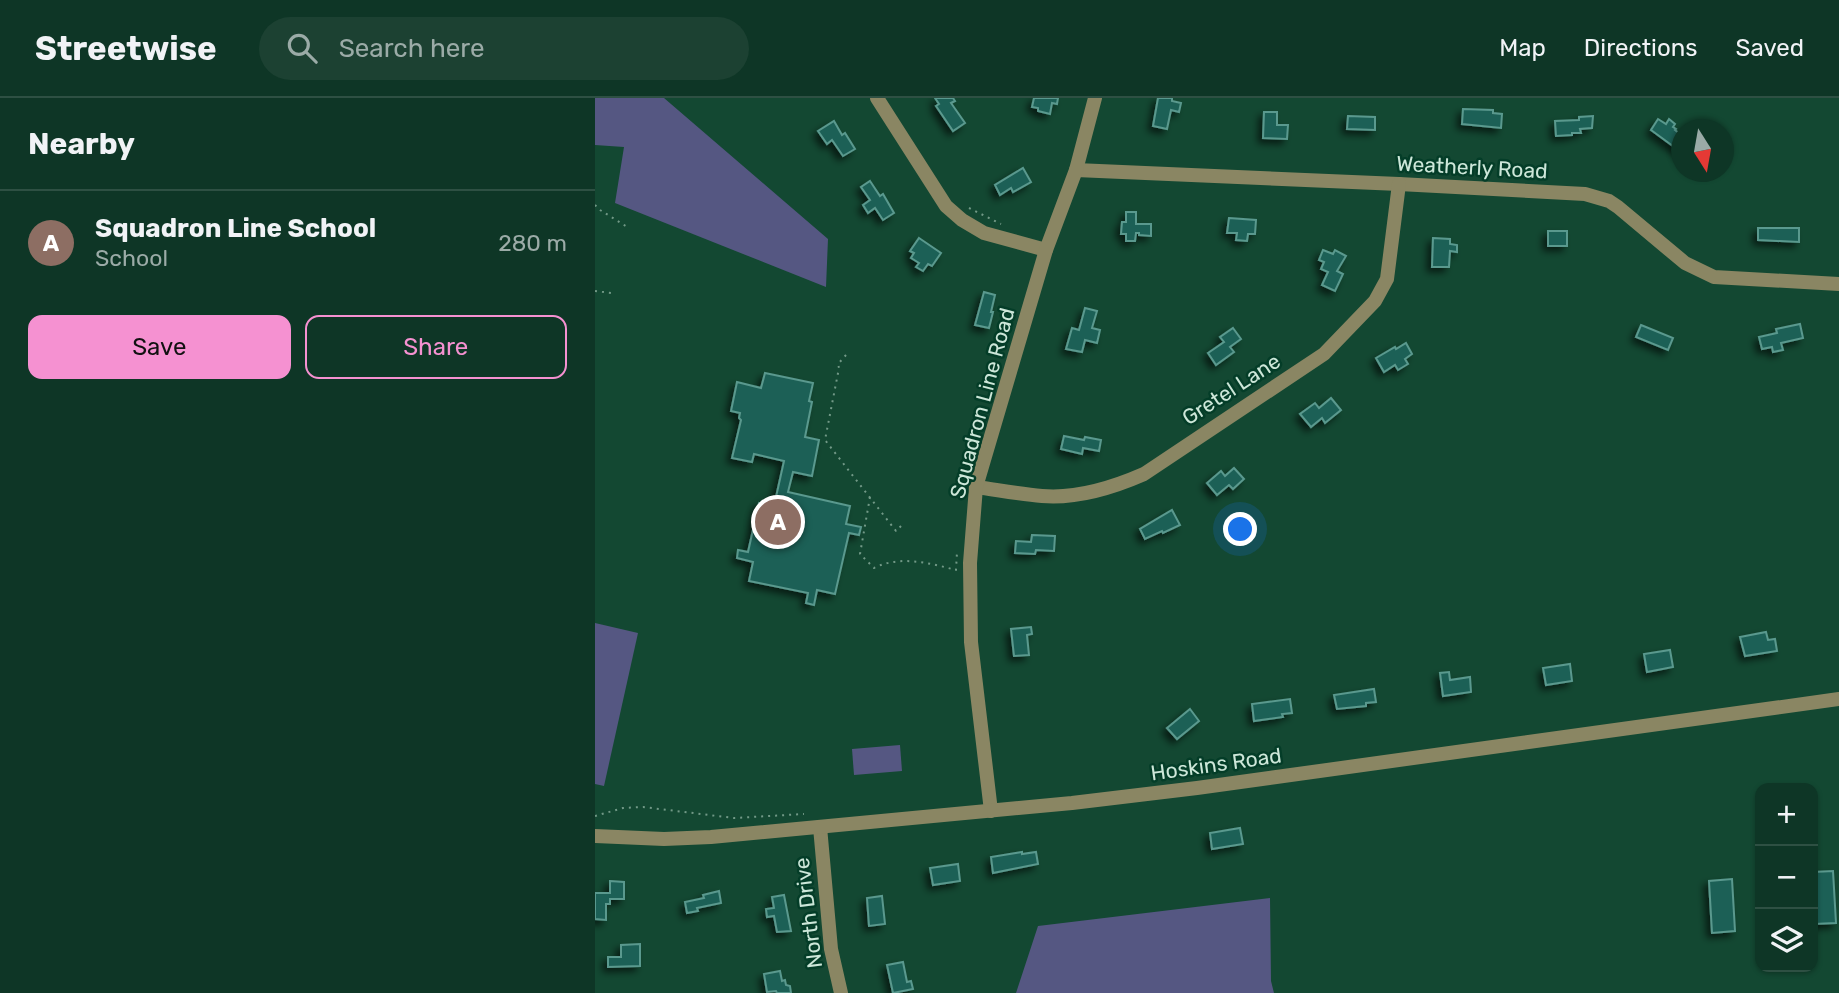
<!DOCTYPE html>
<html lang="en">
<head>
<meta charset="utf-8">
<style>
	:root { --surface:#0e3626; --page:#1c4132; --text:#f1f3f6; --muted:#9baba7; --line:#2e5043; --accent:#f591d1 }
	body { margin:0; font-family:Rubik,sans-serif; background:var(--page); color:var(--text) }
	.controls { position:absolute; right:21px; bottom:21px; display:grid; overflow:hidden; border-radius:14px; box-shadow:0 2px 5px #0004 }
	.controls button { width:63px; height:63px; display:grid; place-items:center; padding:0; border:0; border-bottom:2px solid var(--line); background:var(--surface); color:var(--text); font:35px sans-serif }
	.compass { position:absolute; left:1076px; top:21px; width:63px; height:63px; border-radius:50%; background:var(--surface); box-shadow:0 2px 5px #0004; rotate:169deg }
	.you { position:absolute; left:646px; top:432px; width:24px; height:24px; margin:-18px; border:5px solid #fff; border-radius:50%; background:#1a73e8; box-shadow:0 0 0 10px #1a73e833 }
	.badge { display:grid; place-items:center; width:46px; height:46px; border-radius:50%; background:var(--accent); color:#fff; font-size:23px; font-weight:700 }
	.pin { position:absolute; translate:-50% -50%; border:4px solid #fff; box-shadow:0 2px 7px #0006 }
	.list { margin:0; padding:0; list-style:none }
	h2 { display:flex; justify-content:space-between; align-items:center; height:91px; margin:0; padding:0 28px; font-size:30px }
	h2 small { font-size:23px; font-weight:400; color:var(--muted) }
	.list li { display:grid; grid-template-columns:46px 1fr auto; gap:21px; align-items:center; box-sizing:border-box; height:105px; padding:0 28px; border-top:2px solid var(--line) }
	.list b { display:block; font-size:26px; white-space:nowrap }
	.list p { margin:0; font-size:23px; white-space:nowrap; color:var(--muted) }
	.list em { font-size:23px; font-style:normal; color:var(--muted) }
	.actions { display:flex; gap:14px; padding:21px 28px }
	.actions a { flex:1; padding:16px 0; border:2px solid var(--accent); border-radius:14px; text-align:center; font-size:24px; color:var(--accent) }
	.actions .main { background:var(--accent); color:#111 }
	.icon { flex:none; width:38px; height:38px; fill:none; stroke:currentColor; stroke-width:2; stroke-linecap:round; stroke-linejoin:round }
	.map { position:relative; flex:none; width:1244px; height:895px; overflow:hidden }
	header { display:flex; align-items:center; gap:42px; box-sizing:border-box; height:98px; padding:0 35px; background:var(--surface); border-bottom:2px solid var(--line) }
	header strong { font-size:33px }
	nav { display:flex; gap:38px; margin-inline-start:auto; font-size:24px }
	.search { width:490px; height:63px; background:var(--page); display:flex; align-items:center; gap:18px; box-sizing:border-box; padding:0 24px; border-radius:38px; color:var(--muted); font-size:26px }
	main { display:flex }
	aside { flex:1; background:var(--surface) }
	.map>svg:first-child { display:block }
	.green { fill:#555782 }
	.building { fill:#1e6057; stroke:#5a998e; stroke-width:2; filter:url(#shadow) }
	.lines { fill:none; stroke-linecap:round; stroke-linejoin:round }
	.path { stroke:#729987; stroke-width:2; stroke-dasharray:2 5; stroke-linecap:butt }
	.minor { stroke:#8a8663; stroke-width:14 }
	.labels { text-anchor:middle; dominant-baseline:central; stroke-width:5; stroke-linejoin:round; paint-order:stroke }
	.street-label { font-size:21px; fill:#cde7d9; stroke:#043d28 }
</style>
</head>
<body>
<header>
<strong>Streetwise</strong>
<div class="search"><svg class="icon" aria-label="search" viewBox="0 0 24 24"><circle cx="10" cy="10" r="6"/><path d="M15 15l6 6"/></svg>Search here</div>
<nav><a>Map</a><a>Directions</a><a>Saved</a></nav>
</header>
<main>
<aside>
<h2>Nearby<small></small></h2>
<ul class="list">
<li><span class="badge" style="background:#8d6e63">A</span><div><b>Squadron Line School</b><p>School</p></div><em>280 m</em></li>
</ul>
<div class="actions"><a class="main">Save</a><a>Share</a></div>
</aside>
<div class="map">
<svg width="1244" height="895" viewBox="0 0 1244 895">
	<defs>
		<filter id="shadow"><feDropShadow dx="-4.5" dy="4.5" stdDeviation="3.5" flood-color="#0009"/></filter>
	</defs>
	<rect width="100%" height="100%" fill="#134832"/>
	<g class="green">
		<path d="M0,0H69L233,141L231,189L20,105L29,49L0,47Z"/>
		<path d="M0,525L43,535L9,688L0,686Z"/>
		<path d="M305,647L307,673L259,677L257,651Z"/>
		<path d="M675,800L676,883L679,895H421L443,828Z"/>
	</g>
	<g class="building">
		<path d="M340,0H358L360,3L356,5L370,25L358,33L341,8L344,6Z"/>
		<path d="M439,0H463L462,6L457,5L455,16L443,13V10L437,9Z"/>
		<path d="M563,0H577V3L586,5L584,14L576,12L572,31L558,28Z"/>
		<path d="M868,11L898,12V15L907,16L906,30L867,26Z"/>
		<path d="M669,14H682V27H693L692,41L668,40Z"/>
		<path d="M753,18L780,19V32L752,31Z"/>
		<path d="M998,18L997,30L985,31L986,35H977V37L961,38L960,23L984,22V19Z"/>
		<path d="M1063,21L1071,26L1074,21L1080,26L1078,29L1081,31L1080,32L1086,37V54L1056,32Z"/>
		<path d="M239,23L247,37L250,35L260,51L248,58L237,42L232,46L223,33Z"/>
		<path d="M428,70L436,84L418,94L416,90L405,97L400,87Z"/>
		<path d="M275,83L285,98L288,96L299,115L288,122L280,110L273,115L268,107L275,102L266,89Z"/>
		<path d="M531,114H541V126H556V138L544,137V135H541L540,143H531V136H526L527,124H531Z"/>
		<path d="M634,120L661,122L660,136H653L652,143L641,142L642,135H632Z"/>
		<path d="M1163,130H1204V144L1163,142Z"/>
		<rect x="953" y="133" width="19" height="15"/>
		<path d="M324,140L346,155L337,168L333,166L328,173L321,169L324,165L316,160L319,155L315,153Z"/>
		<path d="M838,140L855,141V146L862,147V154L855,153L854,169H837Z"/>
		<path d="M728,152L738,156L740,152L751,158L742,173L748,176L740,193L727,187L733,174L726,171L729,164L724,162Z"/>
		<path d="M389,194L400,197L396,214H398L394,230L380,227Z"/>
		<path d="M490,210L502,213L497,230L505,232L502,245L490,242L487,254L471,251L477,230L484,232Z"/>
		<path d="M1205,226L1208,240L1186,245L1188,252L1178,254L1177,249L1167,251L1164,239L1182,235L1181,231Z"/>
		<path d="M1046,227L1078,240L1073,252L1041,239Z"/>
		<path d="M638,230L646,241L635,249L639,254L621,267L613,255L629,244L625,239Z"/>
		<path d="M811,245L817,256L810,261L813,266L803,272L800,267L789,274L781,260L800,249L801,251Z"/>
		<path d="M170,275L218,285L214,303L217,304L210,339L224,342L217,378L198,374L193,394L255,408L251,426L266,429L264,437L254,435L240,496L222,492L219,507L211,505L213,495L154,483L158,464L142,460L143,452L153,454L164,405L179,408L189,363L159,356L157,364L137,360L146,322L144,320L145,315L136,313L142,284L166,290Z"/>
		<path d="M736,300L746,312L730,325L727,320L716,329L705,316L720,305L724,310Z"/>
		<path d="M469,338L489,342L490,339L506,342L504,353L488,350L487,356L466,351Z"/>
		<path d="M639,370L649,381L638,391L634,387L622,397L612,385L626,373L630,378Z"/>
		<path d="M577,412L585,427L568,435L567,433L550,441L545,431Z"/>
		<path d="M437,437L460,438L459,453L441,452L440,456L420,455L421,443L436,444Z"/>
		<path d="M436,529L437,536L432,537L434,557L419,558L416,531Z"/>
		<path d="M1171,534L1173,542L1180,541L1182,553L1150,558L1145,539Z"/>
		<path d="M1075,552L1078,569L1052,574L1049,556Z"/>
		<path d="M975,566L977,583L951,587L948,570Z"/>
		<path d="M854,574L855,582L875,579L876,594L848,598L845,575Z"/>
		<path d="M779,591L781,604L771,605V608L742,611L739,597Z"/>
		<path d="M695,601L697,615L687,616L688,619L659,623L657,606Z"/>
		<path d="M595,611L604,623L582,641L572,630Z"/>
		<path d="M645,730L648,746L617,751L615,735Z"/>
		<path d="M427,754V756L441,754L443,766L398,775L396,759Z"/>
		<path d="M363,766L365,783L338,787L335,770Z"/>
		<path d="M1238,773L1241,825L1219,826L1218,774Z"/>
		<path d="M1137,781L1140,833L1117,835L1114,783Z"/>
		<path d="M15,783L29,784V801H15V806H11V822L0,821V795H15Z"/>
		<path d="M124,793L126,805L102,810L103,813L92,815L90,804L109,800L108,797Z"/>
		<path d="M189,797L196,833L182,834L179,818L172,819L171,811L179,810L177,799Z"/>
		<path d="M287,798L290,826L274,828L272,800Z"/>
		<path d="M45,846V868L13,869V859H26V847Z"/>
		<path d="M308,864L312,884L316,883L318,891L298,895L292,867Z"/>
		<path d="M185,873L187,883L190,882L191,887L195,888L196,895H182L181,893L172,894L169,876Z"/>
	</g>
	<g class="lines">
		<g class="path">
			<path d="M0,107L5,112L34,130"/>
			<path d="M374,110L406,126"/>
			<path d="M0,193L16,195"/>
			<path d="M251,257L243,266L244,270L230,342L301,433L306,428"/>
			<path d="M275,399L265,456L279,470C305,457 334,465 361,472L362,454"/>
			<path d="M0,718L28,710L48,709L139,720L209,716"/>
		</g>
		<g class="minor">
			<path d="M282,0L351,108L367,122L389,135L451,152"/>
			<path d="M481,72L804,86L990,96L1014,103L1023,109L1090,165L1119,179L1244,186"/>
			<path d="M381,389C403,392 425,396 447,398C482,401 517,390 549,376L729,256L780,203L792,181L804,86"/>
			<path d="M396,713L376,544L375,465L381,389L451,152L481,72L500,0"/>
			<path d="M225,729L236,851L246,895"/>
			<path d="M0,738L69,741L116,739L477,705L602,690L1244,601"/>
		</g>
	</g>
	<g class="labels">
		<g class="street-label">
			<text transform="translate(877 69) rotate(3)">Weatherly Road</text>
			<text transform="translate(636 291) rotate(-33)">Gretel Lane</text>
			<text transform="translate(387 305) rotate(-75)">Squadron Line Road</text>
			<text transform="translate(621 666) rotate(-8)">Hoskins Road</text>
			<text transform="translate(213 815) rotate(-97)">North Drive</text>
		</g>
	</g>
</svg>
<div class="controls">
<button>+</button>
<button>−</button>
<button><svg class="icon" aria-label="layers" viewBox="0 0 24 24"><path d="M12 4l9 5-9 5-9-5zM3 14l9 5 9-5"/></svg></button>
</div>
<svg class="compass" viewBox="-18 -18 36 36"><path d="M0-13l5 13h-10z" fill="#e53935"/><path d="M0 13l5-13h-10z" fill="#9baba7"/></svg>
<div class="you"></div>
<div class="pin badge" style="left:183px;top:424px;background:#8d6e63">A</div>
</div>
</main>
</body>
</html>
